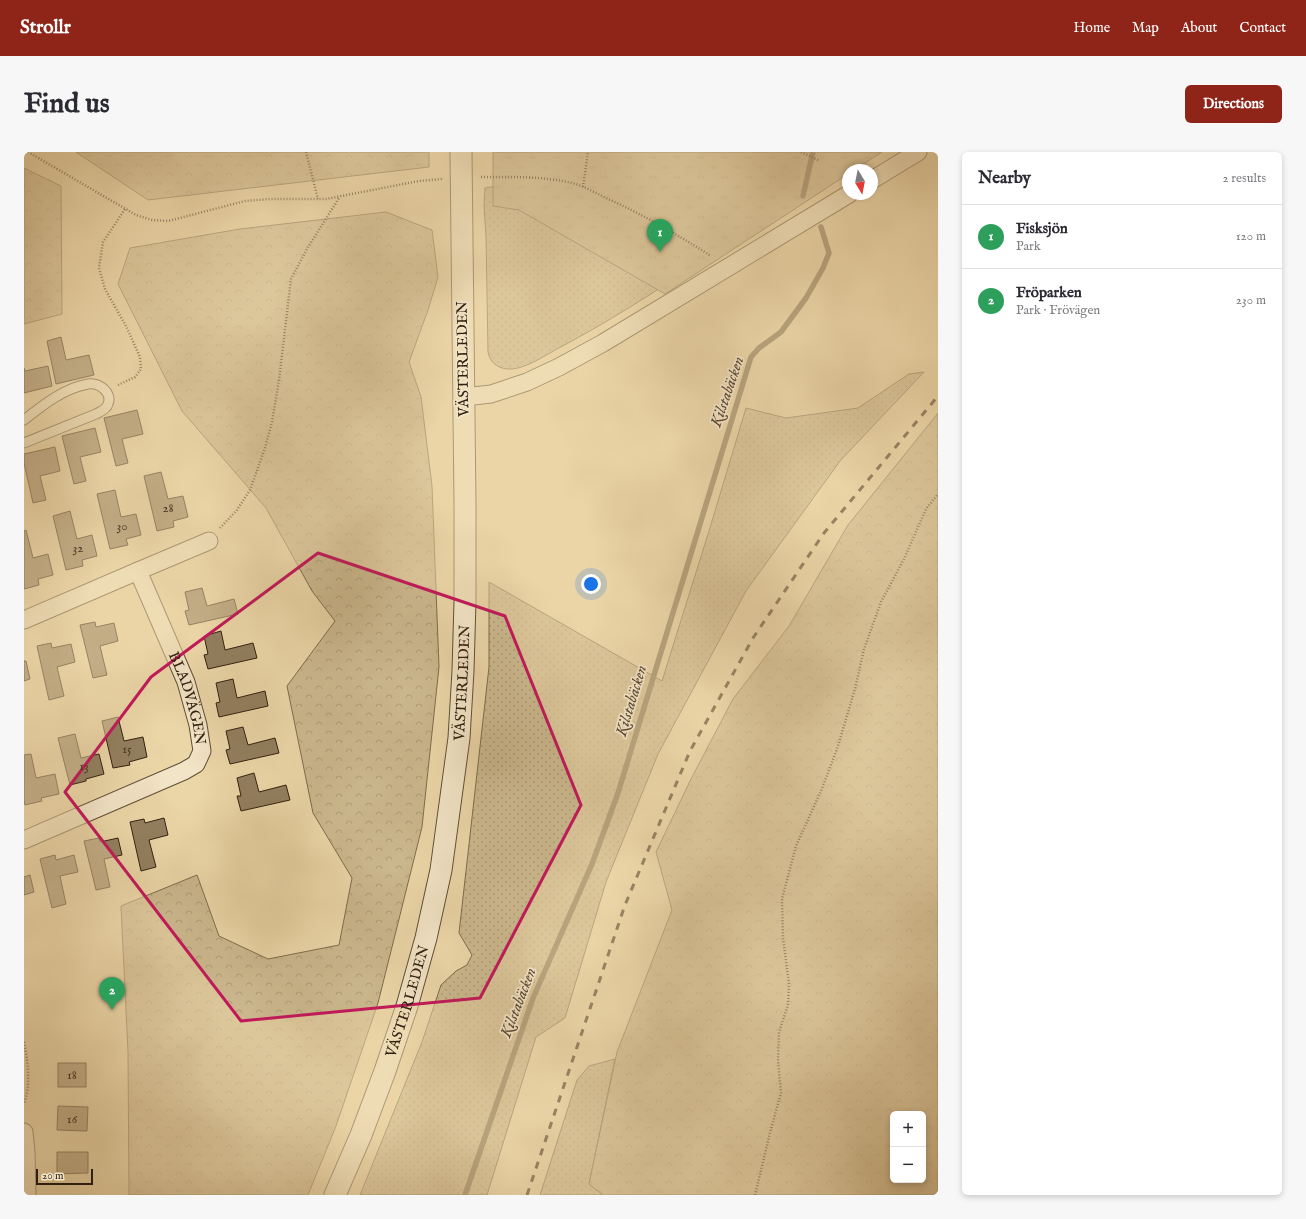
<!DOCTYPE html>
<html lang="en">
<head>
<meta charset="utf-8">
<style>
	:root { --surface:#fff; --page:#f7f7f7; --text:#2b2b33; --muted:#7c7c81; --line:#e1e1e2; --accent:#8f2418 }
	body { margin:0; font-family:"IM FELL English",serif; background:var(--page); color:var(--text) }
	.controls { position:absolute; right:12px; bottom:12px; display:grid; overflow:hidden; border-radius:6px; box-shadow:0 2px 6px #0003 }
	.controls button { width:36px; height:36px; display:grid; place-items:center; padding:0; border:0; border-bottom:1px solid var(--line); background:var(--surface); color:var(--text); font:20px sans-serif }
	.compass { position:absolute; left:818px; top:12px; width:36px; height:36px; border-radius:50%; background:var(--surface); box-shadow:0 2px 6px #0003; rotate:170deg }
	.scale { position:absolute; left:12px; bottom:10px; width:57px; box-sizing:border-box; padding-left:4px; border:2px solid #312010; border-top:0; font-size:11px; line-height:14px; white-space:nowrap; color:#312010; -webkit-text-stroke:3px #f2e4c6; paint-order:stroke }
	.you { position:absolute; left:567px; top:432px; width:14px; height:14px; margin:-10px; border:3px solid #fff; border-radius:50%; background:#1a73e8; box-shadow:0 0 0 6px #1a73e833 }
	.badge { display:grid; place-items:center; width:26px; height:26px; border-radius:50%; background:var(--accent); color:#fff; font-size:13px; font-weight:700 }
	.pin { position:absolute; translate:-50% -33px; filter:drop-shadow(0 1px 2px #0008) }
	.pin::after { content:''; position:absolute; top:21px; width:14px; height:12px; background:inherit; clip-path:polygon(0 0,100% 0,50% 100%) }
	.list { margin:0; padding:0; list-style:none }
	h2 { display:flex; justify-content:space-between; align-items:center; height:52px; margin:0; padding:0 16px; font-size:17px }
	h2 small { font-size:13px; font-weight:400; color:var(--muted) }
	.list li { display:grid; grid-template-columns:26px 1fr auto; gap:12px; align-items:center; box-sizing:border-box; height:64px; padding:0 16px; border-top:1px solid var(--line) }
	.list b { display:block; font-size:15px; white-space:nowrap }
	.list p { margin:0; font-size:13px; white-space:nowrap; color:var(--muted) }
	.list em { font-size:13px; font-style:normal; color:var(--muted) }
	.map { position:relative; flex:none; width:914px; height:1043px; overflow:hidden; border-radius:6px }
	header { display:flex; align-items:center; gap:24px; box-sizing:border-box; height:56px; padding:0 20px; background:var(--accent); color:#fff }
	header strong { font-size:19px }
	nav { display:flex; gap:22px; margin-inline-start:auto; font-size:14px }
	.intro { display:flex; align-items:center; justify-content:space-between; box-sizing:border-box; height:96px; padding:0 24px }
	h1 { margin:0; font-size:28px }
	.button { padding:10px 18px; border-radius:6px; background:var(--accent); color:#fff; font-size:14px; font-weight:700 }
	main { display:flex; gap:24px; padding:0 24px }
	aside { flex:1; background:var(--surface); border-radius:6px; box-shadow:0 2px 6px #0003 }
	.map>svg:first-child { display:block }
	.grass { fill:url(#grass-dots); stroke:#7e6c4e }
	.forest { fill:url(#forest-crowns); stroke:#7e6c4e; fill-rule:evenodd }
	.park { fill:url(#park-tufts); stroke:#7e6c4e }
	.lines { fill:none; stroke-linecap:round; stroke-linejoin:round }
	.stream { stroke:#7b684c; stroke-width:5.5 }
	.building { fill:#927f5f; stroke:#312010 }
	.service-casing { stroke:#604e36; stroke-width:11 }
	.minor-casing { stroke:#604e36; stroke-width:19 }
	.tertiary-casing { stroke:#604e36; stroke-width:23 }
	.path { stroke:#312010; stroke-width:2.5; stroke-dasharray:1 2; stroke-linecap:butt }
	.service { stroke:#f2e4c6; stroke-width:9 }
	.minor { stroke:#f2e4c6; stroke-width:17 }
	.tertiary { stroke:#f2e4c6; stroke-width:21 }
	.rail { stroke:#312010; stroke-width:3; stroke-dasharray:7 7; stroke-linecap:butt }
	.marked { fill:none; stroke:#c2185b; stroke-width:3; stroke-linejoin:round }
	.labels { text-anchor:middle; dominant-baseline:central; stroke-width:3.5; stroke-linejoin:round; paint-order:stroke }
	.number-label { font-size:13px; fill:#493824 }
	.street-label { font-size:15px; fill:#312010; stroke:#f2e4c6 }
	.water-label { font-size:16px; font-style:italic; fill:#5c4a33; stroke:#f2e4c6 }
</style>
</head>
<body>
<header>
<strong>Strollr</strong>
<nav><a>Home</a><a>Map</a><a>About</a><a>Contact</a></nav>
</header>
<div class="intro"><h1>Find us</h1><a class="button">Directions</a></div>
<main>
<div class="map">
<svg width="914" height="1043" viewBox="0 0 914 1043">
	<defs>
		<pattern id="grass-dots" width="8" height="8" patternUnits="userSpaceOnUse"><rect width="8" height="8" fill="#cbb78d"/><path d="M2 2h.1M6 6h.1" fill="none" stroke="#af9d79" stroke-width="1.8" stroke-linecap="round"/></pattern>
		<pattern id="forest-crowns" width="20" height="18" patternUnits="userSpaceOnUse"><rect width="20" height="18" fill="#cbb78d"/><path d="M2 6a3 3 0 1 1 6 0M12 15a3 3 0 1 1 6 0" fill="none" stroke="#af9d79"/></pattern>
		<pattern id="park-tufts" width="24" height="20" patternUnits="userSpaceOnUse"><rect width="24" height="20" fill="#cbb78d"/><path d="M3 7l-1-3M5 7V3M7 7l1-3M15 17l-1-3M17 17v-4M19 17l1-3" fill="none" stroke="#af9d79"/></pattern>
	</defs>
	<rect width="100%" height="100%" fill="#ebd6a7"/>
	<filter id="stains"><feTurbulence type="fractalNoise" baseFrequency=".005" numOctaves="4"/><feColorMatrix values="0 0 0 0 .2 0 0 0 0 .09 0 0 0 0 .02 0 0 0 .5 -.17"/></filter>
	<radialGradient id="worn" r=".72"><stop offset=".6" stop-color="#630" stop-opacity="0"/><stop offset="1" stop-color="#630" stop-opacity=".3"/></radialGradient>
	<g class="grass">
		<path d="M480,33L674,110C629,142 582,171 533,197C520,204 504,215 489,217C476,218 466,212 464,200L462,84L460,54L461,36Z"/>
		<path d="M900,220L816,309L722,439L634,602L582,730L541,866L512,885L463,1043H336L398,890L417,833L432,819L443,813L448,803L435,781L465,515V430L638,529L685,379L722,256L762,266L834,256L885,222Z"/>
		<path d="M591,907L565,1032L579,1043H516L553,928L565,914Z"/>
	</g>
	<g class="forest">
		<path d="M52,0H405V15L124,48Z"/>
		<path d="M0,16L37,34L38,162L0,172Z"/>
		<path d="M362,60L408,78L414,125L404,158L385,210L397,245L408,334L415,515L398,675L354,851L312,974L284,1043H105L104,900L97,754L173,723L195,784L244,807L315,793L328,726L289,661L263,534L311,469L288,439L242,356L158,259L94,132L106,96L216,77Z"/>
		<path d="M914,261V1043H579L565,1032L593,900L648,758L632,700L667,627L709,547L765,474L824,373ZM869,962H899V1028H869Z"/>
	</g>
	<path class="park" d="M469,0H858L830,18H824V22L641,142L495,58L469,54Z"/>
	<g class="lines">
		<g class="stream">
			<path d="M779,44L789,0"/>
			<path d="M441,1043L509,846L568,712L594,641L727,205L735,196L757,180L782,146L799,116L805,101L797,75"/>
		</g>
	</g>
	<g class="building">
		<path d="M37,185L42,208L65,203L70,223L32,232L23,189Z"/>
		<path d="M24,214L28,234L0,241V216L1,219Z"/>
		<path d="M113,258L119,282L98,287L104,311L92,314L80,266Z"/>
		<path d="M71,276L77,300L56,305L62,329L50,332L38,284Z"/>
		<path d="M31,295L36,319L16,324L22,348L9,351L0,311V302Z"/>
		<path d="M137,320L144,347L159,344L164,365L149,369L150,375L133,379L120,324Z"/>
		<path d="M91,338L97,365L112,362L117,383L102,387L104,393L86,397L73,342Z"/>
		<path d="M46,359L53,387L68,383L73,404L58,408L59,414L42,418L29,364Z"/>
		<path d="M2,378L9,406L24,402L29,423L14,427L15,433L0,437V379Z"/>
		<path d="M178,436L183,454L210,447L214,462L165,473L161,459L165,458L161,440Z"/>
		<path d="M71,470L72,475L90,471L94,489L76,494L83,523L69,526L56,473Z"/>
		<path d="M197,479L201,498L229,491L233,506L184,517L180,503L184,502L180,484Z"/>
		<path d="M27,491L28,496L47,492L51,510L33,515L40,544L25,548L13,494Z"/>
		<path d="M0,509H2L6,527L0,529Z"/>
		<path d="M209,527L213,546L241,539L244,554L195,565L192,551L196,550L192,531Z"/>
		<path d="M94,565L100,589L119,585L123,605L105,610L106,613L89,616L78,569Z"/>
		<path d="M219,575L224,593L251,586L255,601L206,612L202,598L206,597L202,579Z"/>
		<path d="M51,582L57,606L75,602L80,622L62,627V629L46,633L34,586Z"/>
		<path d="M7,602L12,626L31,622L35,642L17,646L18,649L1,653L0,648V603Z"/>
		<path d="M230,621L235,640L262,633L266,648L217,659L213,644H217L213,626Z"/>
		<path d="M140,666L144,683L125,688L132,715L117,719L106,670L120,667L121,671Z"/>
		<path d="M75,686L76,690L94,686L98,703L80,707L86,735L72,738L60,689Z"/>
		<path d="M31,703L32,708L50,703L54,720L36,724L42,752L28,756L16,707Z"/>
		<path d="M6,723L10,740L0,743V725Z"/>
		<rect x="34" y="911" width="28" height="24"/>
		<path d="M34,954L64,955L63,979L33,978Z"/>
		<path d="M33,1000H64V1021L33,1022Z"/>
	</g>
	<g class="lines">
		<defs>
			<path id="service" d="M0,268C19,253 40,236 64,232C74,230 89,240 84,252C83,257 76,260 72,262L0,291"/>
			<g id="minor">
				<path d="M848,28L894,0"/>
				<path d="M440,245L467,242L503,230L535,215L579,191L825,42"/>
				<path d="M114,419L185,389"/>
				<path id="s1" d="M0,468L114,419L162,530L174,573L178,599L172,612L160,619L0,688"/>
				<path d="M0,980L2,1000L3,1043"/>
			</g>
			<g id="tertiary">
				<path id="s2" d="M311,1043L337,983L361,919L383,854L402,786L417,718L435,586L439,519L441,449V351L437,0"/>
			</g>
		</defs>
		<use href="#service" class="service-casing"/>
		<use href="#minor" class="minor-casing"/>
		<use href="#tertiary" class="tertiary-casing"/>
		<g class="path">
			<path d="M4,0L112,63L128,68L144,69L221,49L246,47H302L395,29L418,27"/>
			<path d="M282,0L294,47"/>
			<path d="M777,0L796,9"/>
			<path d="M457,25C487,25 518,24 548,31C560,34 572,41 584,47C620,63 654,83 687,104"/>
			<path d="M559,35L564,0"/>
			<path d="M94,233L111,225L117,217L116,205L102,174L81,137L75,116L79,90L101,57"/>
			<path d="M196,376L213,358L226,338L241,296L248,270L255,228L267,127L283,97L315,46"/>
			<path d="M0,890C4,909 7,933 0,952"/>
			<path d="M731,1043L746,981L757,941L754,908L755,880L764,853L765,832L759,786L758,747L772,694L797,639L813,597L831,537L840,497L857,450L880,407L902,357L914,342"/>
		</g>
		<use href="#service" class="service"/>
		<use href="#minor" class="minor"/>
		<use href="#tertiary" class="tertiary"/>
		<path class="rail" d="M503,1043L601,753L666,599L729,486L800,381L914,244"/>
	</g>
	<path d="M0 0H914V1043H0ZM294,401L481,464L557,653L456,846L217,869L41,640L127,525Z" fill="#ebd6a7" fill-opacity=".55" fill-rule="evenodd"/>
	<path class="marked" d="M294,401L481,464L557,653L456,846L217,869L41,640L127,525Z"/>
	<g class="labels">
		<g class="number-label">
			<text x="144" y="356">28</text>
			<text x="98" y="374">30</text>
			<text x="54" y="396">32</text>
			<text x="103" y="597">15</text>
			<text x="60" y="614">13</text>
			<text x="48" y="923">18</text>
			<text x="48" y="967">16</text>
		</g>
		<g class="street-label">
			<text transform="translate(439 207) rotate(-91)">VÄSTERLEDEN</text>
			<text stroke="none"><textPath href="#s2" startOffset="531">VÄSTERLEDEN</textPath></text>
			<text stroke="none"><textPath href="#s1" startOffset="261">BLADVÄGEN</textPath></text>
			<text stroke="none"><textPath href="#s2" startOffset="207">VÄSTERLEDEN</textPath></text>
		</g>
		<g class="water-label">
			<text transform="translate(704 240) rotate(-71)">Kilstabäcken</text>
			<text transform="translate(608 549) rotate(-73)">Kilstabäcken</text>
			<text transform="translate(495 851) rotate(-69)">Kilstabäcken</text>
		</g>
	</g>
	<rect width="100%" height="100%" filter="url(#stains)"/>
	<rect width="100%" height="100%" fill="url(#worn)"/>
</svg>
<div class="controls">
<button>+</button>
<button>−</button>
</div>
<svg class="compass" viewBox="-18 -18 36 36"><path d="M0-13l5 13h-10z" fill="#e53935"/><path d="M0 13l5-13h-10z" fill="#7c7c81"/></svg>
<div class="scale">20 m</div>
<div class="you"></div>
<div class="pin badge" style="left:636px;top:100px;background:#2e9e5b">1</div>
<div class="pin badge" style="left:88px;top:858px;background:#2e9e5b">2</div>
</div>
<aside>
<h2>Nearby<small>2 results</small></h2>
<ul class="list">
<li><span class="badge" style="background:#2e9e5b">1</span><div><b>Fisksjön</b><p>Park</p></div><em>120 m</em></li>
<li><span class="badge" style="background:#2e9e5b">2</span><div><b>Fröparken</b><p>Park · Frövägen</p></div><em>230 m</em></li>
</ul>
</aside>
</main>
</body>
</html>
